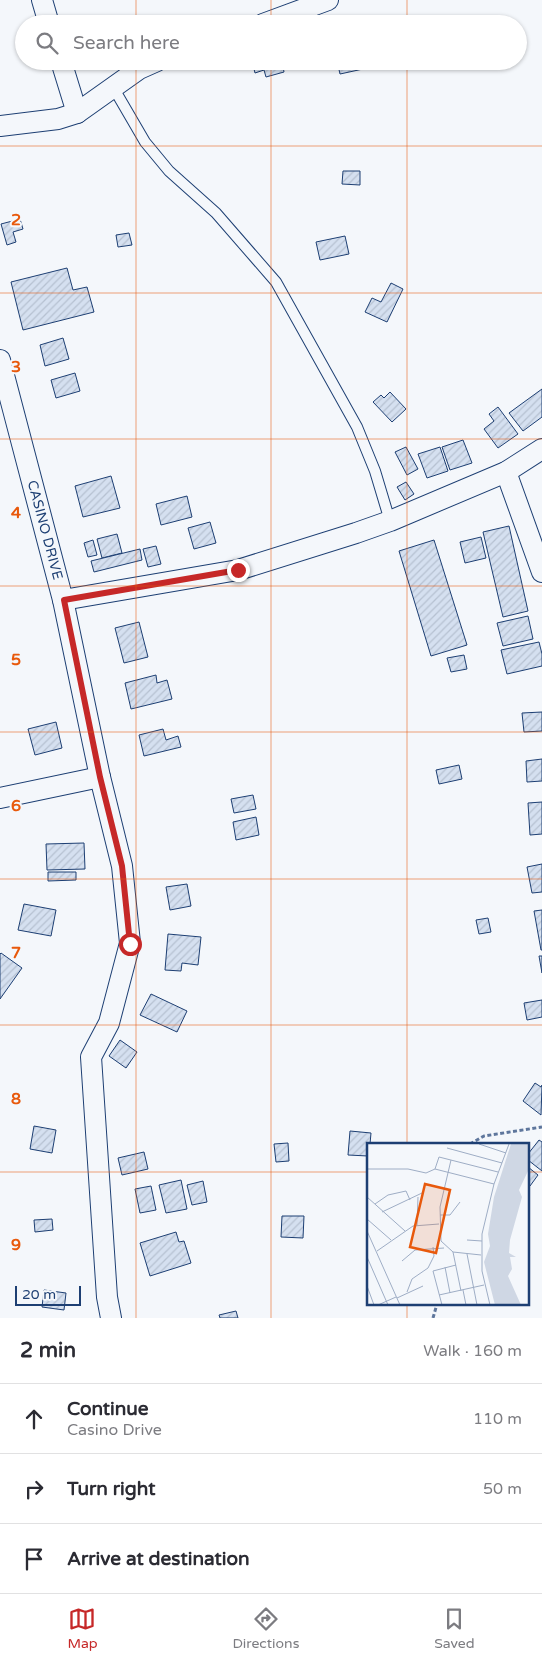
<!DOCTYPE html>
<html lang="en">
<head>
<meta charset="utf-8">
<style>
	:root { --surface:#fff; --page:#f7f7f7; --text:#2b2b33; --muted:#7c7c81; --line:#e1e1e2; --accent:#c62828 }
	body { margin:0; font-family:"Varela Round",sans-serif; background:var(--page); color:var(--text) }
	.scale { position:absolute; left:15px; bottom:12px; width:66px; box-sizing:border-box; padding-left:5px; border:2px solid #1d3f73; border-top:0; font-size:14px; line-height:18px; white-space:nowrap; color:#1d3f73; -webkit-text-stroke:4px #f4f7fb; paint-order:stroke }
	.stop { position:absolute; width:15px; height:15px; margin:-11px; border:4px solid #c62828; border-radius:50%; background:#fff }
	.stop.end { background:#c62828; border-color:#fff; box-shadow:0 1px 5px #0008 }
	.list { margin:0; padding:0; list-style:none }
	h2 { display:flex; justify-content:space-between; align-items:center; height:65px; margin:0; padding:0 20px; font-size:21px }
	h2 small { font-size:16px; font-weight:400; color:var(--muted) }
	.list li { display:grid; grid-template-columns:32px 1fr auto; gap:15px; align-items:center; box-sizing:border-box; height:70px; padding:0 20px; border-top:1px solid var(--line) }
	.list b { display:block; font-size:19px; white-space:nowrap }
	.list p { margin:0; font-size:16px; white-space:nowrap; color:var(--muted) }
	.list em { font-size:16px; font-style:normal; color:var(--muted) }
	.icon { flex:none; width:28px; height:28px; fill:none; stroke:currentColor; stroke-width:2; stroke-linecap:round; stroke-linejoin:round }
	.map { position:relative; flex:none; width:542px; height:1318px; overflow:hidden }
	.search { position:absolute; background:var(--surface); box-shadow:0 1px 4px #0004; left:15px; right:15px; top:15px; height:55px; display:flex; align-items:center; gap:12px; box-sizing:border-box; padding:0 18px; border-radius:28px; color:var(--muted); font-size:19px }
	.sheet { height:275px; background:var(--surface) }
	nav { display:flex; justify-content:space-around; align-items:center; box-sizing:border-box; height:70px; border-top:1px solid var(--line); background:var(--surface); font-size:14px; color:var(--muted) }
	nav a { display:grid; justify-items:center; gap:2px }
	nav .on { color:var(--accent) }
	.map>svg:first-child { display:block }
	.building { fill:url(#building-hatch); stroke:#1d3f73 }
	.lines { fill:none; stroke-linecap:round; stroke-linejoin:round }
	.service-casing { stroke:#1d3f73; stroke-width:12 }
	.minor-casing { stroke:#1d3f73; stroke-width:22 }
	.path { stroke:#5e769c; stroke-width:3; stroke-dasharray:4 2.5; stroke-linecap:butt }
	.service { stroke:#f4f7fb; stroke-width:10 }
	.minor { stroke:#f4f7fb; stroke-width:20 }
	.route { stroke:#c62828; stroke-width:6 }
	.grid { fill:none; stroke:#e8590c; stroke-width:1; stroke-opacity:0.55 }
	.labels { text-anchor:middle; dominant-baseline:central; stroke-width:4; stroke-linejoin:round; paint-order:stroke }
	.street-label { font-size:14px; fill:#1d3f73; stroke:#f4f7fb }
	.inset-river { fill:none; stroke:#cfd7e4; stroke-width:2.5 }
	.inset-road { fill:none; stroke:#9eadc5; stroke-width:1 }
	.view { fill:#e8590c; fill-opacity:0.15; stroke:#e8590c; stroke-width:2.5 }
	.inset-edge { fill:none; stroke:#1d3f73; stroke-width:2.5 }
	.grid-label { font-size:16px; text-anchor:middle; font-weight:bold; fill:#e8590c; stroke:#f4f7fb; stroke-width:4; stroke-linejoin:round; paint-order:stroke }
</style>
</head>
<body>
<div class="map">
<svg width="542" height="1318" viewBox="0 0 542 1318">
	<defs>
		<pattern id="building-hatch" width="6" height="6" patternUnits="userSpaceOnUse" patternTransform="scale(1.25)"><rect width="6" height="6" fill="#d5e0f0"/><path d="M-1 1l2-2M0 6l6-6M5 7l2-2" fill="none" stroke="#b6c1d1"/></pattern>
	</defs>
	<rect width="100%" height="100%" fill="#f4f7fb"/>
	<g class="building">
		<path d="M252,61H282L284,72L266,77L264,70L255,73Z"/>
		<path d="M337,61H361L363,69L340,74Z"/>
		<path d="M343,171H360V185L342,184Z"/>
		<path d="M20,219L23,229L13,232L16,242L7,245L1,224Z"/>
		<path d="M129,233L132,245L118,247L116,235Z"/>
		<path d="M345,236L349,254L320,260L316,242Z"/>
		<path d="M67,268L73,290L87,287L94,312L23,330L11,282Z"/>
		<path d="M391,283L403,289L387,322L365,312L372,298L381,302Z"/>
		<path d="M63,338L69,359L45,366L40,345Z"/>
		<path d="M75,373L80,391L56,398L51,380Z"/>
		<path d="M542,389V417L523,431L509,413Z"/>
		<path d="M390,392L406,409L392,422L373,402L381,395L384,398Z"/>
		<path d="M498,407L518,434L498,448L484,429L494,421L489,414Z"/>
		<path d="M463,440L472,463L450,470L442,447Z"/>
		<path d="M406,447L418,469L407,475L395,452Z"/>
		<path d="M440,447L448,471L427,478L418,454Z"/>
		<path d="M111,476L120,508L83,517L75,486Z"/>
		<path d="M406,482L414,494L405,500L397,487Z"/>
		<path d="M187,496L192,517L161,525L156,504Z"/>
		<path d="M210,522L216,543L194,549L188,528Z"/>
		<path d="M509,526L528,611L503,617L483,532Z"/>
		<path d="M117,534L122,553L102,558L97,539Z"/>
		<path d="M481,537L486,558L465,563L460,542Z"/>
		<path d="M93,540L97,555L88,557L84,543Z"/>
		<path d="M434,540L467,645L431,656L399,551Z"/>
		<path d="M156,546L161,564L148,567L143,549Z"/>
		<path d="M140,549L142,560L94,572L91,561Z"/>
		<path d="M528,616L533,639L503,646L497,623Z"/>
		<path d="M139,622L148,657L124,663L115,628Z"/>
		<path d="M539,642L542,654V666L507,674L501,650Z"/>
		<path d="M464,655L467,669L451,672L447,658Z"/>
		<path d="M156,675L157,683L167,680L172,699L131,709L125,683Z"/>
		<path d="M542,712V731L524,732L522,713Z"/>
		<path d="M56,722L62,748L35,755L28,729Z"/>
		<path d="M163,729L166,740L178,736L181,747L144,756L139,735Z"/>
		<path d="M542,759V781L527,782L526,761Z"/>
		<path d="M459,765L462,779L439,784L436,770Z"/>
		<path d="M253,795L256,809L234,813L231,799Z"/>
		<path d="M542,802V834L530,835L528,803Z"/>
		<path d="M256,817L259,835L236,840L233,822Z"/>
		<path d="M84,843L85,869L47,870L46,844Z"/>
		<path d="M542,864V892L532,893L527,867Z"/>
		<path d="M48,872H76V880L48,881Z"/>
		<path d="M187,884L191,906L170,910L166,887Z"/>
		<path d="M24,904L56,910L51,936L18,930Z"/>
		<path d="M542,910V950H541L534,911Z"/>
		<path d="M488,918L491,932L479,934L476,920Z"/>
		<path d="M168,934L201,937L198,965L182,963L181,971L165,970Z"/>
		<path d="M1,953L22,968L0,999V954Z"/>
		<path d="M539,956H542V973Z"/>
		<path d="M151,994L187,1011L177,1032L140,1015Z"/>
		<path d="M542,1000V1017L527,1020L524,1003Z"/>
		<path d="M120,1040L137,1052L126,1068L109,1056Z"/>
		<path d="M535,1083L541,1087L542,1085L541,1115L523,1101Z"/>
		<path d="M34,1126L56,1130L52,1153L30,1149Z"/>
		<path d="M350,1131L371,1133L370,1144H368V1156L348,1155Z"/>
		<path d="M539,1140L542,1142V1171L528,1160V1154Z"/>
		<path d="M288,1143L289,1161L276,1162L274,1144Z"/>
		<path d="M144,1152L148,1169L122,1175L118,1158Z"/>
		<path d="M528,1167L538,1175L530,1186L528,1185Z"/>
		<path d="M181,1180L187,1209L166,1213L159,1185Z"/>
		<path d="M203,1181L207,1202L192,1205L187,1185Z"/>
		<path d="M151,1186L156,1210L140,1213L135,1189Z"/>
		<path d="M282,1216H304L303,1238L281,1237Z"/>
		<path d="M52,1219L53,1230L35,1232L34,1220Z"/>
		<path d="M176,1232L179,1242L184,1241L191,1263L150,1276L140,1243Z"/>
		<path d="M44,1290L66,1293L64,1310L42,1307Z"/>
		<path d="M236,1311L238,1318H220L219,1315Z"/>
	</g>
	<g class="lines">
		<defs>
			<path id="service" d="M113,87L145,142L169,171L216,213L276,282L357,427L375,471L390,521"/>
			<g id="minor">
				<path d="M42,0L49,24"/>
				<path d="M263,24L328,0"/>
				<path d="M61,61L77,113"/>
				<path d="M0,126L58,119L77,113L139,69L157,61"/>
				<path d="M0,360L63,600L100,777L122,866L130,943L109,1023L91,1057L107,1297L111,1318"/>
				<path d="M506,472L542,572"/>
				<path d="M63,600L238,570L356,533L390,521L506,472L542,449"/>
				<path d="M0,798L100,777"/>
			</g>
		</defs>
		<use href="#service" class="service-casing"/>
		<use href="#minor" class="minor-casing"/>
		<g class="path">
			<path d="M470,1144L484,1136L542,1127"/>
			<path d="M433,1318L437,1304"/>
		</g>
		<use href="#service" class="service"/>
		<use href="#minor" class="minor"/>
	</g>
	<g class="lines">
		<path class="route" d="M130,944L122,866L100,777L64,600L238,570"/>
	</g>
	<path class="grid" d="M136,0V24M271,0V24M407,0V24M136,61V1318M271,61V1318M407,61V1144M0,146H542M0,293H542M0,439H542M0,586H542M0,732H542M0,879H542M0,1025H542M0,1172H368M528,1172H542M407,1304V1318"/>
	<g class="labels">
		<g class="street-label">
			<text transform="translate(45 530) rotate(75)">CASINO DRIVE</text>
		</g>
	</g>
	<g transform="translate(367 1143)">
		<rect width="162" height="162" fill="#f4f7fb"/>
		<path d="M144,1H162V26L152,47L155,54L143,97L142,110L149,114H143L145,126L141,133L154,162H128L117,119L123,103L121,91L127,54Z" fill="#cfd7e4"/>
		<path class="inset-river" d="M145,1L162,21"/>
		<path class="inset-road" d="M112,1L139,10M80,5L135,20M84,17L73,64L74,98L86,109L114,112M0,26H41L59,30L68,26L72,14L131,29M68,26L127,41M0,54L38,88M8,61L21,52L39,48L43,57M15,69L55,50M73,72H83L93,59M0,76L24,97M50,82L51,54M0,88L33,162M100,97L115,98M10,108L46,83L72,81M86,109L94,148M100,111L110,162M0,114L21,162M35,118L48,107L77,105M78,124L83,150M0,143L7,162M96,147L99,162M40,149L45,136L61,125L67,113L66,104M72,152L117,142M30,155L56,143M11,162L29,154M75,162L66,128L89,122M123,162L115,128V91L127,41L142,1"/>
		<path class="view" d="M58,41L83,47L69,110L43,104Z"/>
		<rect width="162" height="162" class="inset-edge"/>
	</g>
	<g class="grid-label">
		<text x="16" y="225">2</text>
		<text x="16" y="372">3</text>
		<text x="16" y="518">4</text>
		<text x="16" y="665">5</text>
		<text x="16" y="811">6</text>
		<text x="16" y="958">7</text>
		<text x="16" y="1104">8</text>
		<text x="16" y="1250">9</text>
	</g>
</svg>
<div class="scale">20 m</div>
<div class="stop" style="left:130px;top:944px"></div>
<div class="stop end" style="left:238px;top:570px"></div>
<div class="search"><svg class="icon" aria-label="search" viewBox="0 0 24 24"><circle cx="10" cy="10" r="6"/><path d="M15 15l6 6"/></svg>Search here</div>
</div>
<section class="sheet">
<h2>2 min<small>Walk · 160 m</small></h2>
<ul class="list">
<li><svg class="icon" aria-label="ahead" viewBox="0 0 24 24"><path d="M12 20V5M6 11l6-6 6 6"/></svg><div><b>Continue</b><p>Casino Drive</p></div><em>110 m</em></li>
<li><svg class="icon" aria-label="right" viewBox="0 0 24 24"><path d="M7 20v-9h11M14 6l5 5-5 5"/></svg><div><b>Turn right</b></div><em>50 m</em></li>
<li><svg class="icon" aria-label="arrive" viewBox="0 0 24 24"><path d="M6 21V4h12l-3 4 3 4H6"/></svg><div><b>Arrive at destination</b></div></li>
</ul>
</section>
<nav>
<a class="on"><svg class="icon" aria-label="map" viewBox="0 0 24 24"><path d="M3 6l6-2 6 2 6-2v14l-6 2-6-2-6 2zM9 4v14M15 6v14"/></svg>Map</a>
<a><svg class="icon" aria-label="directions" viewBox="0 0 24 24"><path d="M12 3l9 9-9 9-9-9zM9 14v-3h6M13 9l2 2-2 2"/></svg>Directions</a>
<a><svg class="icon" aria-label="saved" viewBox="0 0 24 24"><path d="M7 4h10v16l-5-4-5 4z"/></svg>Saved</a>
</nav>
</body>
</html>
